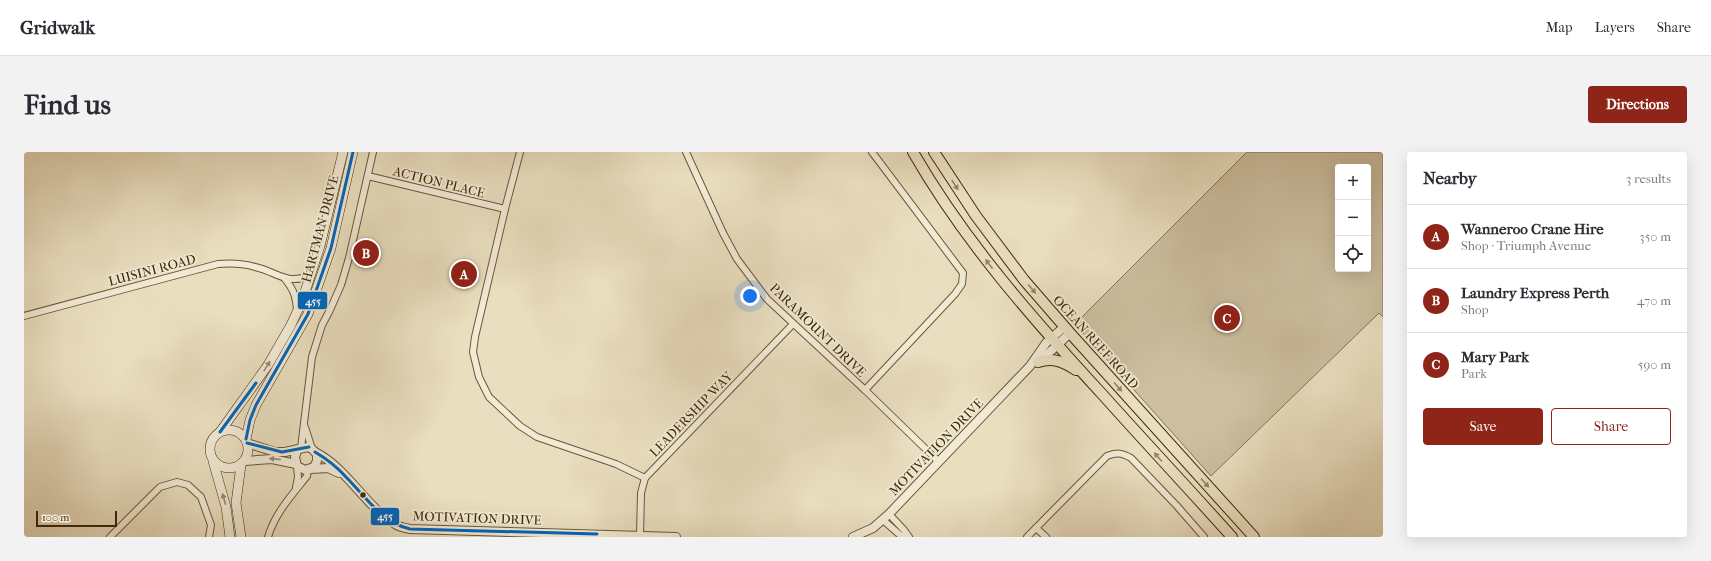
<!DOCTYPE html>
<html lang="en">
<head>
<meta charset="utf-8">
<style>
	:root { --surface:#fff; --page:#f2f2f3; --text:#2b2b33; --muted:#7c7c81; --line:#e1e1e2; --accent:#8f2418 }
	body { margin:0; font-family:"IM FELL French Canon",serif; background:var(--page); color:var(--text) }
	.controls { position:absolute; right:12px; top:12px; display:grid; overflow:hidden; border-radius:4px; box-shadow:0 4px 16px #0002 }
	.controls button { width:36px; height:36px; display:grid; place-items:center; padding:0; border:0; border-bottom:1px solid var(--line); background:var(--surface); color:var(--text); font:20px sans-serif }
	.scale { position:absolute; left:12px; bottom:10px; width:81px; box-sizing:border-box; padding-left:4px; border:2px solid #412a09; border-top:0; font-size:11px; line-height:14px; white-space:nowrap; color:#412a09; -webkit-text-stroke:3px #f1ead5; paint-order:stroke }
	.you { position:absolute; left:726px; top:144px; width:14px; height:14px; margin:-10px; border:3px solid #fff; border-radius:50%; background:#1a73e8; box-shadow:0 0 0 6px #1a73e833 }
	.badge { display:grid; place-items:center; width:26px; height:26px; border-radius:50%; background:var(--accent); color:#fff; font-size:13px; font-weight:700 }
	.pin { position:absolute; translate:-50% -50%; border:2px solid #fff; box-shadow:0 1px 4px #0006 }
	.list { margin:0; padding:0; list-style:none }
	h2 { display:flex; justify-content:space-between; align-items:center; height:52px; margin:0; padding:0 16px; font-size:17px }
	h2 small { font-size:13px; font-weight:400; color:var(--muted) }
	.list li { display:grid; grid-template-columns:26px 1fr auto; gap:12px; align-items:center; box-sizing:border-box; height:64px; padding:0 16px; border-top:1px solid var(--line) }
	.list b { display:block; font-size:15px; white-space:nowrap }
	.list p { margin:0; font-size:13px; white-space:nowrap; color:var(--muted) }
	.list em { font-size:13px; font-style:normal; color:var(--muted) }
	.actions { display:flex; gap:8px; padding:12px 16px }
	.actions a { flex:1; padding:9px 0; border:1px solid var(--accent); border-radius:4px; text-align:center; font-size:14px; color:var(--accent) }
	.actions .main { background:var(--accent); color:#fff }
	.icon { flex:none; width:22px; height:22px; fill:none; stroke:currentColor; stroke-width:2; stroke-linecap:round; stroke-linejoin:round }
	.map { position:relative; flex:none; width:1359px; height:385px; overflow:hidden; border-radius:4px }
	header { display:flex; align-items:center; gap:24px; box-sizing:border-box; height:56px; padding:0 20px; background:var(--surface); border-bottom:1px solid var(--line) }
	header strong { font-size:19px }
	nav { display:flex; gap:22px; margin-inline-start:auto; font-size:14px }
	.intro { display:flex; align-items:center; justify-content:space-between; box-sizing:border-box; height:96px; padding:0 24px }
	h1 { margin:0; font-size:28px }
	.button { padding:10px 18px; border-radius:4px; background:var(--accent); color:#fff; font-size:14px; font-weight:700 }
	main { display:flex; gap:24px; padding:0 24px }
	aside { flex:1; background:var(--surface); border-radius:4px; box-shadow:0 4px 16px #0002 }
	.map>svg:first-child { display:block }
	.green { fill:#ccbfa0; stroke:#867454; fill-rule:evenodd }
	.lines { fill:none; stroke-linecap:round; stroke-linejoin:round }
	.minor-casing { stroke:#6b5736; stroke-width:8 }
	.tertiary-casing { stroke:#6b5736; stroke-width:10 }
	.secondary-casing { stroke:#412a09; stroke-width:10 }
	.primary-casing { stroke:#412a09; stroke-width:12 }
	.minor { stroke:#f1ead5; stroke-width:6 }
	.tertiary { stroke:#f1ead5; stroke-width:8 }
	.secondary { stroke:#f1ead5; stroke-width:9 }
	.primary { stroke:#e9debf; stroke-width:10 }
	.bus-1-casing { stroke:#f1ead5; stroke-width:6 }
	.bus-1 { stroke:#0065bd; stroke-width:3 }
	.oneway { fill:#958464 }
	.oneway2 { fill:#998a6f }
	.bus-dot { fill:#412a09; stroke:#f1ead5; stroke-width:1.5 }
	.labels { text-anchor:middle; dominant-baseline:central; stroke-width:3.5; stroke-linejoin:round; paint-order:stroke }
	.street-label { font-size:13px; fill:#412a09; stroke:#f1ead5 }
	.line-badge { stroke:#f1ead5; stroke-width:1.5 }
	.badge-label { font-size:11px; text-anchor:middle; font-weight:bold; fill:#fff }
</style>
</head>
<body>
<header>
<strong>Gridwalk</strong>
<nav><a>Map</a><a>Layers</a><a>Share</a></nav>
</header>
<div class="intro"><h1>Find us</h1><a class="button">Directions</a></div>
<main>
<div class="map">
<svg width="1359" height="385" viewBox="0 0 1359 385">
	<rect width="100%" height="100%" fill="#e9debf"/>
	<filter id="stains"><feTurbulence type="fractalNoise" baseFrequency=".005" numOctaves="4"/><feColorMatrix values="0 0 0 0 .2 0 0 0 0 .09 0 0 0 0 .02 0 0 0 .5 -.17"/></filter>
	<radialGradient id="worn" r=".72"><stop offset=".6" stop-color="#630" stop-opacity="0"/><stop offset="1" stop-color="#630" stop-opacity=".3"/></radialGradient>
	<path class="green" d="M1223,0H1357L1359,2V165L1355,161L1187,324L1051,172ZM1314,15H1344V117H1314Z"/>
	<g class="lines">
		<defs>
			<g id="minor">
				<path d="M496,0L481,57L451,185L449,200L455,225L465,245L496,274L513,285L592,312L621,326"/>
				<path d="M662,0L699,81L713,107L743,147L841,238L914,309"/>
				<path d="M344,24L481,57"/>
				<path d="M261,127C270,138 272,145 273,158"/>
				<path d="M0,164L194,112C207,111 218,111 231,115C254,120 262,134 287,123"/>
				<path d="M841,238L931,142L938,132L939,121L848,0"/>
				<path d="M281,275L288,297"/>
				<path d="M277,296L288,205L298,173L306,158L317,133L325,106L349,0"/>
				<path d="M272,335L274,325L273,314"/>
				<path d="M865,362L880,378L885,385"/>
				<path d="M859,368L876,383L881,385"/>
				<path d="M1012,376L1022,385"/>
				<path d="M616,383L617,341L621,326L769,172"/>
				<path d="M86,385L136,335L153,330L164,333L177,345L187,373L185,385"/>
				<path d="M244,385C251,361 268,343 283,324L284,318"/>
				<path d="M1003,385L1083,304C1093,300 1098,301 1107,306L1153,354L1180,385"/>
			</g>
			<g id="tertiary">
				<path d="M1014,211L1046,181"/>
				<path d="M223,291L251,300H261L284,295L288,297L293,302V309L290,315L281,318L273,314L271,305L273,299"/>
				<path d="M291,300C323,316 341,354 371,372C375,375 381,376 386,377L652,385"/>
				<path d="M220,309L248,307L272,312"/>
				<path d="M287,317L304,316L315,321"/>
				<path d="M829,385L849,376L865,362L1006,214L1022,191L1040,175"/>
			</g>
			<g id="secondary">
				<circle cx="205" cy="297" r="19"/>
				<path d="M196,280L244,213L267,173L278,149L296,94L319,0"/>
				<path d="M222,287L226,268L232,253L284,162L307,96L329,0"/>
				<path d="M189,309L202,355L206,385"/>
				<path d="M217,385L212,351L217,313"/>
			</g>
			<g id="primary">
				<path d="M889,0C940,89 1009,167 1078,242C1121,290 1165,337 1208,385"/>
				<path d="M910,0L952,64L1000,128L1046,181L1230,385"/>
				<path d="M1014,210C1029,205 1040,210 1052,218"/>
			</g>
		</defs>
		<use href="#minor" class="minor-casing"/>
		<use href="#tertiary" class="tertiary-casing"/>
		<use href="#secondary" class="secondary-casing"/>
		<use href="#primary" class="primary-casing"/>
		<use href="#minor" class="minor"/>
		<use href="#tertiary" class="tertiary"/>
		<use href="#secondary" class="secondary"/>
		<use href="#primary" class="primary"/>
		<defs>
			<g id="bus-1">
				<path d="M196,280L232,231"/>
				<path d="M222,287L226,268L232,253L284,162L307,96L329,0"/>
				<path d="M223,291L258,300L285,295"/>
				<path d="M291,300C303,307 313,315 322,325C341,344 358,371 386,377L573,382"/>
			</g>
		</defs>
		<use href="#bus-1" class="bus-1-casing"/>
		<use href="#bus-1" class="bus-1"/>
	</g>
	<defs><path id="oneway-solid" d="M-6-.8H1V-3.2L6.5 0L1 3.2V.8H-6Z"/></defs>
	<g class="oneway">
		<use href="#oneway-solid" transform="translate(931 33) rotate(57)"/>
		<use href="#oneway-solid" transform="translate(965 112) rotate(-127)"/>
		<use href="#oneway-solid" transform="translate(1008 137) rotate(49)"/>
		<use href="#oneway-solid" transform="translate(1094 235) rotate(48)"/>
		<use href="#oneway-solid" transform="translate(1134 305) rotate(-131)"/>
		<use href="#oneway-solid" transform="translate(1181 331) rotate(48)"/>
	</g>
	<g class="oneway2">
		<use href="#oneway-solid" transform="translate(243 214) rotate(-58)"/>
		<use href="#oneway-solid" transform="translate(251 307) rotate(-175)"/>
		<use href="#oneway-solid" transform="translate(200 347) rotate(-105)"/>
	</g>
	<circle class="bus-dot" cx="339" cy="343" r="3.5"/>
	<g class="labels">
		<g class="street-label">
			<text transform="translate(415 30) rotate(14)">ACTION PLACE</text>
			<text transform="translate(296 77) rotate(-75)">HARTMAN DRIVE</text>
			<text transform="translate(128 118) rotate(-15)">LUISINI ROAD</text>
			<text transform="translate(794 178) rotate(44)">PARAMOUNT DRIVE</text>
			<text transform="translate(1072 190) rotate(48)">OCEAN REEF ROAD</text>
			<text transform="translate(667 262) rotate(-46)">LEADERSHIP WAY</text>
			<text transform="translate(912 295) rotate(-46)">MOTIVATION DRIVE</text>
			<text transform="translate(453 366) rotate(2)">MOTIVATION DRIVE</text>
		</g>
	</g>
	<g class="line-badge">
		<rect x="273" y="139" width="31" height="19" rx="4" fill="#0065bd"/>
		<rect x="346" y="355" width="30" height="19" rx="4" fill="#0065bd"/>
	</g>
	<g class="badge-label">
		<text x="289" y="153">455</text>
		<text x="361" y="368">455</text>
	</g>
	<rect width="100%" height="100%" filter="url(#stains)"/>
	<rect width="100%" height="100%" fill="url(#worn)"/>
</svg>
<div class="controls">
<button>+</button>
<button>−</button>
<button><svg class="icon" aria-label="locate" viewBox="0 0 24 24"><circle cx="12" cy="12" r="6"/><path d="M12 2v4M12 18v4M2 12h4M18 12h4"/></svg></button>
</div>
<div class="scale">100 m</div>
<div class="you"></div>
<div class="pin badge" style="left:440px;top:122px">A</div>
<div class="pin badge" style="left:342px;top:101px">B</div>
<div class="pin badge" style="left:1203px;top:166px">C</div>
</div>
<aside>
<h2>Nearby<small>3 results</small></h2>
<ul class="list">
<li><span class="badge">A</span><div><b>Wanneroo Crane Hire</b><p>Shop · Triumph Avenue</p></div><em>350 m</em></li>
<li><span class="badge">B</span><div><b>Laundry Express Perth</b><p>Shop</p></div><em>470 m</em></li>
<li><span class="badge">C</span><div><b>Mary Park</b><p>Park</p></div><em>590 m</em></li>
</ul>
<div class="actions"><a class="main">Save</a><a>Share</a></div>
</aside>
</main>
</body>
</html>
